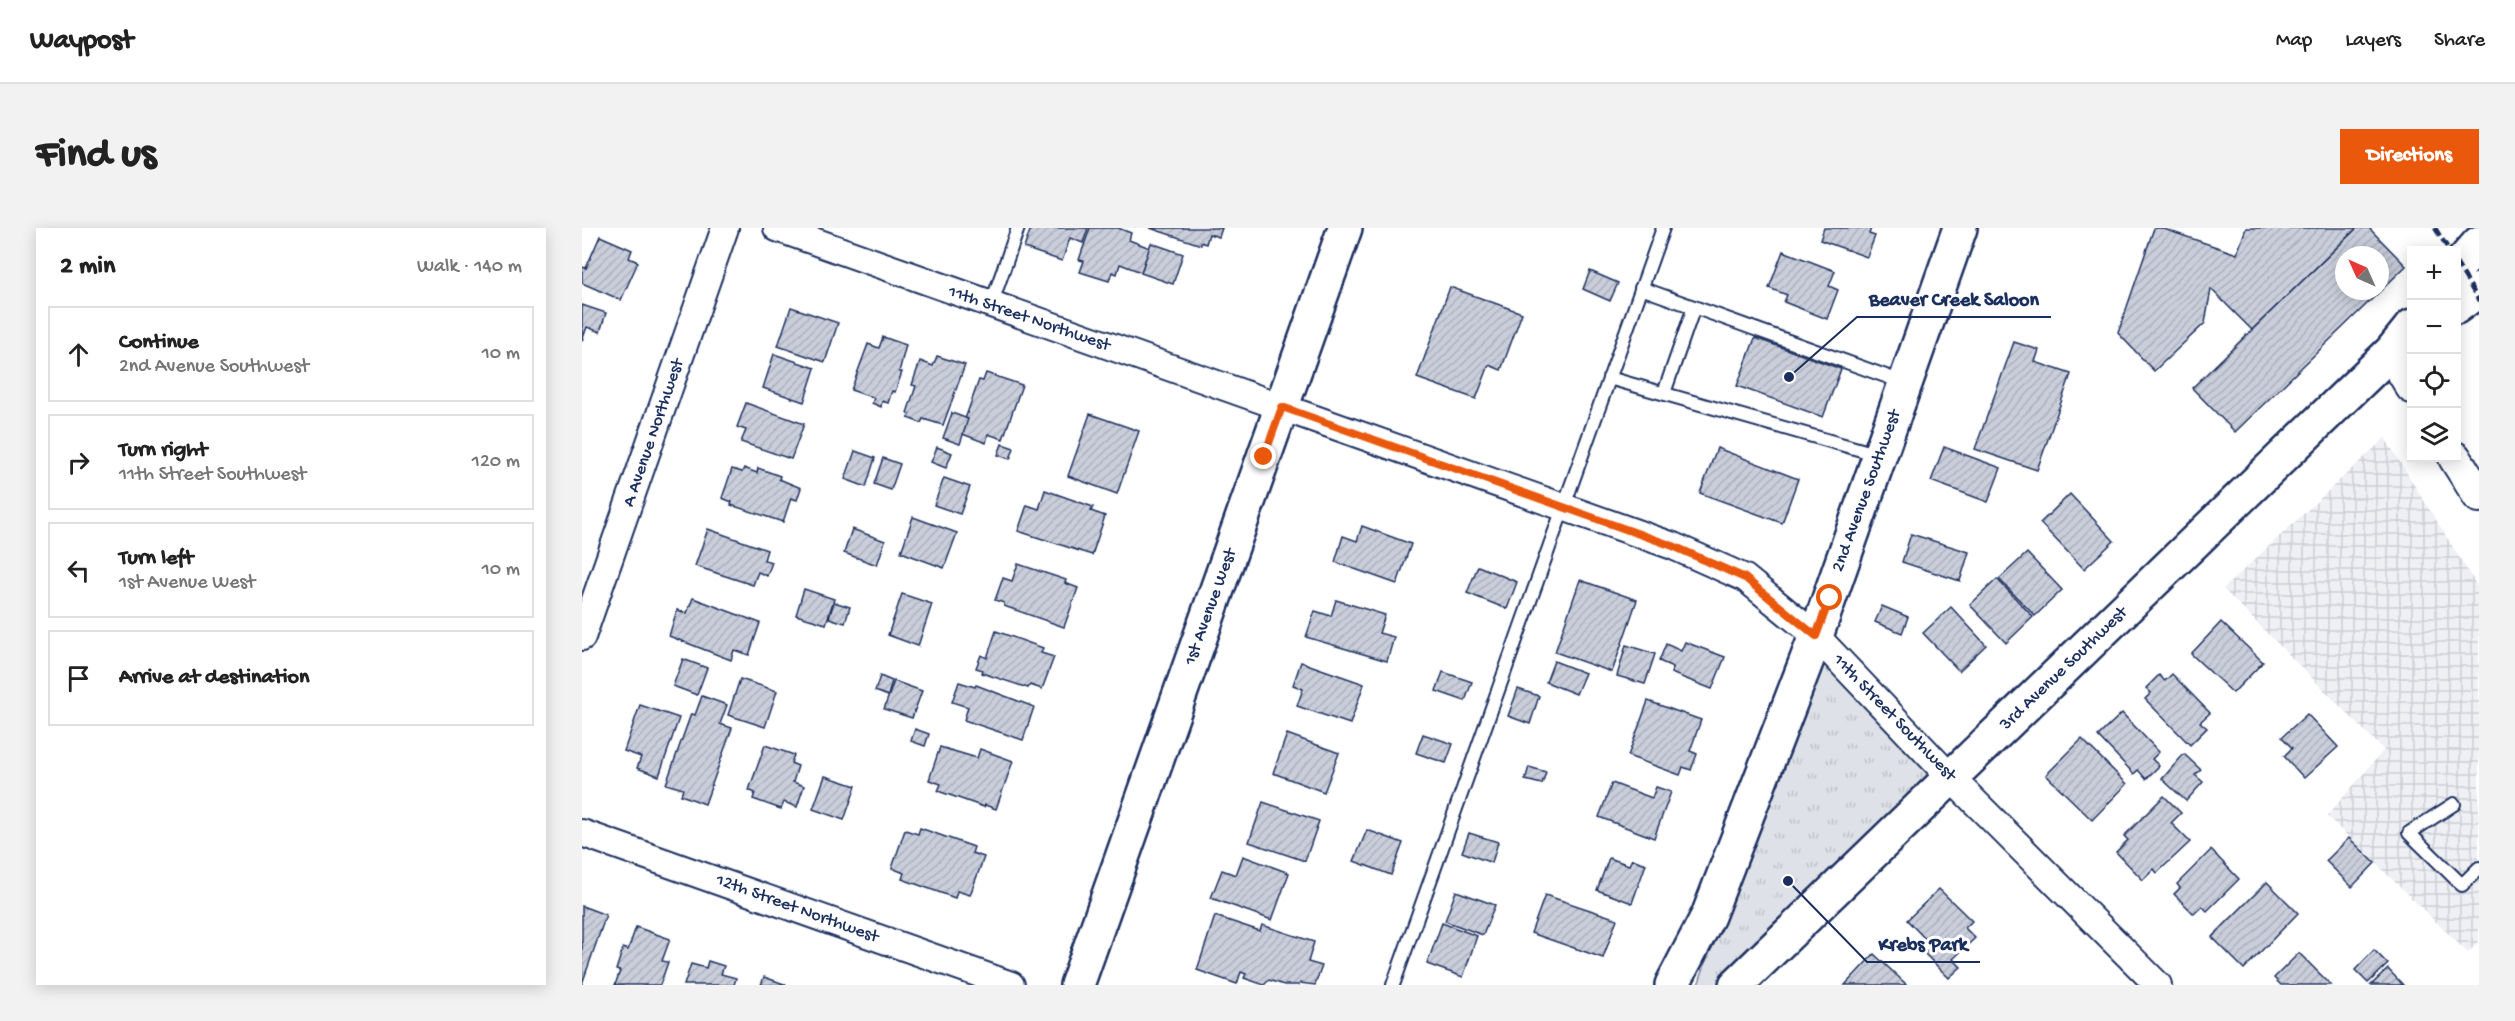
<!DOCTYPE html>
<html lang="en">
<head>
<meta charset="utf-8">
<style>
	:root { --surface:#fff; --page:#f2f2f2; --text:#222; --muted:#767676; --line:#e0e0e0; --accent:#ea580c }
	body { margin:0; font-family:"Gochi Hand",sans-serif; background:var(--page); color:var(--text) }
	.controls { position:absolute; right:18px; top:18px; display:grid; overflow:hidden; border-radius:0px; box-shadow:0 3px 15px #0003 }
	.controls button { width:54px; height:54px; display:grid; place-items:center; padding:0; border:0; border-bottom:2px solid var(--line); background:var(--surface); color:var(--text); font:30px sans-serif }
	.compass { position:absolute; left:1753px; top:18px; width:54px; height:54px; border-radius:50%; background:var(--surface); box-shadow:0 3px 15px #0003; rotate:315deg }
	.stop { position:absolute; width:18px; height:18px; margin:-14px; border:4px solid #ea580c; border-radius:50%; background:#fff }
	.stop.end { background:#ea580c; border-color:#fff; box-shadow:0 2px 6px #0008 }
	.list { margin:0; padding:0; list-style:none }
	h2 { display:flex; justify-content:space-between; align-items:center; height:78px; margin:0; padding:0 24px; font-size:26px }
	h2 small { font-size:20px; font-weight:400; color:var(--muted) }
	.list li { display:grid; grid-template-columns:39px 1fr auto; gap:18px; align-items:center; box-sizing:border-box; height:96px; margin:0 12px 12px; padding:0 12px; border:2px solid var(--line); border-radius:0px }
	.list b { display:block; font-size:22px; white-space:nowrap }
	.list p { margin:0; font-size:20px; white-space:nowrap; color:var(--muted) }
	.list em { font-size:20px; font-style:normal; color:var(--muted) }
	.icon { flex:none; width:33px; height:33px; fill:none; stroke:currentColor; stroke-width:2; stroke-linecap:round; stroke-linejoin:round }
	.map { position:relative; flex:none; width:1897px; height:757px; overflow:hidden; border-radius:0px }
	header { display:flex; align-items:center; gap:36px; box-sizing:border-box; height:84px; padding:0 30px; background:var(--surface); border-bottom:2px solid var(--line) }
	header strong { font-size:28px }
	nav { display:flex; gap:33px; margin-inline-start:auto; font-size:21px }
	.intro { display:flex; align-items:center; justify-content:space-between; box-sizing:border-box; height:144px; padding:0 36px }
	h1 { margin:0; font-size:42px }
	.button { padding:15px 27px; border-radius:0px; background:var(--accent); color:#fff; font-size:21px; font-weight:700 }
	main { display:flex; gap:36px; padding:0 36px }
	aside { flex:1; background:var(--surface); border-radius:0px; box-shadow:0 3px 15px #0003 }
	.map>svg:first-child { display:block }
	.industrial { fill:url(#industrial-grid) }
	.grass { fill:url(#grass-tufts); stroke:#7c88a2; stroke-width:1.5 }
	.building { fill:url(#building-hatch); stroke:#1b2f5e; stroke-width:1.5; fill-rule:evenodd }
	.lines { fill:none; stroke-linecap:round; stroke-linejoin:round }
	.service-casing { stroke:#1b2f5e; stroke-width:16 }
	.minor-casing { stroke:#1b2f5e; stroke-width:30 }
	.tertiary-casing { stroke:#1b2f5e; stroke-width:36 }
	.secondary-casing { stroke:#1b2f5e; stroke-width:38 }
	.primary-casing { stroke:#1b2f5e; stroke-width:38 }
	.service { stroke:#fff; stroke-width:12 }
	.minor { stroke:#fff; stroke-width:26 }
	.tertiary { stroke:#fff; stroke-width:32 }
	.secondary { stroke:#fff; stroke-width:33 }
	.primary { stroke:#fff; stroke-width:33 }
	.rail { stroke:#1b2f5e; stroke-width:4.5; stroke-dasharray:9 4.5; stroke-linecap:butt }
	.route { stroke:#ea580c; stroke-width:8 }
	.labels { text-anchor:middle; dominant-baseline:central; stroke-width:6; stroke-linejoin:round; paint-order:stroke }
	.street-label { font-size:18px; fill:#1b2f5e; stroke:#fff }
	.leader { fill:none; stroke:#1b2f5e; stroke-width:2 }
	.callout-dot { fill:#1b2f5e; stroke:#fff; stroke-width:2 }
	.callout-label { font-size:20px; text-anchor:middle; font-weight:bold; fill:#1b2f5e; stroke:#fff; stroke-width:6; stroke-linejoin:round; paint-order:stroke }
</style>
</head>
<body>
<header>
<strong>Waypost</strong>
<nav><a>Map</a><a>Layers</a><a>Share</a></nav>
</header>
<div class="intro"><h1>Find us</h1><a class="button">Directions</a></div>
<main>
<aside>
<h2>2 min<small>Walk · 140 m</small></h2>
<ul class="list">
<li><svg class="icon" aria-label="ahead" viewBox="0 0 24 24"><path d="M12 20V5M6 11l6-6 6 6"/></svg><div><b>Continue</b><p>2nd Avenue Southwest</p></div><em>10 m</em></li>
<li><svg class="icon" aria-label="right" viewBox="0 0 24 24"><path d="M7 20v-9h11M14 6l5 5-5 5"/></svg><div><b>Turn right</b><p>11th Street Southwest</p></div><em>120 m</em></li>
<li><svg class="icon" aria-label="left" viewBox="0 0 24 24"><path d="M17 20v-9H6M10 6l-5 5 5 5"/></svg><div><b>Turn left</b><p>1st Avenue West</p></div><em>10 m</em></li>
<li><svg class="icon" aria-label="arrive" viewBox="0 0 24 24"><path d="M6 21V4h12l-3 4 3 4H6"/></svg><div><b>Arrive at destination</b></div></li>
</ul>
</aside>
<div class="map">
<svg width="1897" height="757" viewBox="0 0 1897 757">
	<defs>
		<pattern id="industrial-grid" width="8" height="8" patternUnits="userSpaceOnUse" patternTransform="scale(1.5)"><rect width="8" height="8" fill="#eff0f4"/><path d="M0 4h8M4 0v8" fill="none" stroke="#ccced4"/></pattern>
		<pattern id="grass-tufts" width="24" height="20" patternUnits="userSpaceOnUse" patternTransform="scale(1.5)"><rect width="24" height="20" fill="#dee1e7"/><path d="M3 7l-1-3M5 7V3M7 7l1-3M15 17l-1-3M17 17v-4M19 17l1-3" fill="none" stroke="#bec1c9"/></pattern>
		<pattern id="building-hatch" width="6" height="6" patternUnits="userSpaceOnUse" patternTransform="scale(1.5)"><rect width="6" height="6" fill="#caceda"/><path d="M-1 1l2-2M0 6l6-6M5 7l2-2" fill="none" stroke="#adb1be"/></pattern>
	</defs>
	<rect width="100%" height="100%" fill="#fff"/>
	<filter id="ink" filterUnits="userSpaceOnUse"><feTurbulence type="fractalNoise" baseFrequency=".0167" numOctaves="2"/><feDisplacementMap in="SourceGraphic" scale="12" xChannelSelector="R" yChannelSelector="G"/><feConvolveMatrix kernelMatrix="1 2 1 2 8 2 1 2 1" color-interpolation-filters="sRGB"/></filter>
	<g filter="url(#ink)">
		<path class="industrial" d="M1803,210L1897,361V713L1886,725L1745,588L1802,522L1641,361Z"/>
		<path class="grass" d="M1234,408L1369,550L1154,757H1116Z"/>
		<g class="building">
			<path d="M449,0H506L501,15L488,10L480,33L442,20Z"/>
			<path d="M508,0H536L549,5L547,12L568,20L559,44L538,36L535,46L530,44L527,53L498,44L502,33L497,32Z"/>
			<path d="M568,0H640L637,9L627,6L624,16L619,14V17Z"/>
			<path d="M1242,0H1289L1287,6L1293,8L1285,29L1238,12Z"/>
			<path d="M1572,0H1579L1655,26L1664,0H1775L1670,102L1629,61L1623,95L1572,143L1536,105Z"/>
			<path d="M1775,0H1787L1824,38L1653,204L1610,160ZM1762,27H1798V63H1762Z"/>
			<path d="M18,8L50,22L47,30L56,34L39,72L0,55V39L4,40Z"/>
			<path d="M569,15L601,26L591,56L559,45Z"/>
			<path d="M1201,23L1253,43L1247,58L1256,62L1245,91L1202,74L1205,67L1187,60Z"/>
			<path d="M1008,43L1036,55L1028,73L1001,61Z"/>
			<path d="M868,59L940,85L919,142L907,137L894,171L835,150Z"/>
			<path d="M0,77L24,85L18,104L5,99L0,113Z"/>
			<path d="M209,79L256,95L243,134L196,118Z"/>
			<path d="M301,109L324,117L317,144H320L313,164L310,163L306,175L300,173L299,179L290,175L292,170L269,162L286,116L297,120Z"/>
			<path d="M1173,110L1259,141L1241,189L1155,158Z"/>
			<path d="M1432,114L1457,122L1453,134L1489,146L1455,242L1393,221Z"/>
			<path d="M192,126L233,140L222,174L181,160Z"/>
			<path d="M355,128L383,137L361,197L341,191L339,195L326,190L328,186L325,185L334,158L330,157L338,133L351,138Z"/>
			<path d="M404,145L440,157L421,211L406,206L404,215L378,205L397,152L401,153Z"/>
			<path d="M164,175L222,196L209,231L159,214L164,202L155,199Z"/>
			<path d="M370,185L386,191L378,216L361,210Z"/>
			<path d="M508,186L557,203L535,266L486,248Z"/>
			<path d="M420,216L432,220L428,231L416,227Z"/>
			<path d="M355,219L370,225L364,240L349,234Z"/>
			<path d="M1362,219L1419,240L1406,274L1349,253Z"/>
			<path d="M1135,220L1216,251L1200,295L1118,265Z"/>
			<path d="M273,223L293,230L284,259L263,251Z"/>
			<path d="M301,230L318,236L309,262L292,256Z"/>
			<path d="M162,240L175,245L176,240L198,248L197,251L219,260L215,272L209,270L201,294L149,277L150,274L140,270L150,241L160,244Z"/>
			<path d="M362,250L388,259L378,286L352,277Z"/>
			<path d="M463,262L511,279L509,283L523,288L510,327L436,303L445,277L457,281Z"/>
			<path d="M1488,266L1532,313L1502,341L1458,295Z"/>
			<path d="M331,289L375,305L362,340L319,324Z"/>
			<path d="M780,298L829,316L815,356L753,334L761,308L775,313Z"/>
			<path d="M126,301L185,322L182,332L190,334L185,348L176,344L171,357L113,338Z"/>
			<path d="M270,301L303,313L295,337L262,325Z"/>
			<path d="M1329,306L1387,324L1378,353L1320,334Z"/>
			<path d="M1445,325L1480,362L1453,388L1417,351Z"/>
			<path d="M436,336L484,352L483,355L496,360L482,399L422,378V375L413,372L421,350L430,353Z"/>
			<path d="M896,338L935,354L925,381L885,365Z"/>
			<path d="M1415,351L1451,389L1424,415L1388,377Z"/>
			<path d="M998,352L1055,372L1030,444L973,424Z"/>
			<path d="M222,361L252,371L244,396L214,387Z"/>
			<path d="M320,366L350,376L336,418L306,407Z"/>
			<path d="M111,370L178,395L167,427L152,422L149,432L87,408L95,382L105,385Z"/>
			<path d="M754,372L803,387L797,405L812,409L805,433L724,409L733,383L749,388Z"/>
			<path d="M252,374L268,379L263,395L247,390Z"/>
			<path d="M1300,378L1326,389L1320,405L1293,394Z"/>
			<path d="M1369,379L1404,417L1377,443L1341,405Z"/>
			<path d="M1639,394L1681,434L1651,465L1609,426Z"/>
			<path d="M414,403L461,420L459,425L472,429L460,461L448,457L446,460L400,445L401,442L394,440L399,427L405,430Z"/>
			<path d="M1103,414L1143,429L1130,461L1089,445L1091,439L1077,433L1084,416L1099,423Z"/>
			<path d="M1044,417L1073,426L1063,456L1035,448Z"/>
			<path d="M101,431L125,440L115,467L91,458Z"/>
			<path d="M972,433L1003,445L994,466L964,454Z"/>
			<path d="M719,434L782,456L768,496L715,478L721,461L711,457Z"/>
			<path d="M861,444L890,454L883,473L854,463Z"/>
			<path d="M1590,446L1628,485L1618,494L1625,500L1608,517L1563,471L1569,465L1564,460L1577,447L1583,453Z"/>
			<path d="M298,448L310,453L306,468L293,463Z"/>
			<path d="M158,451L195,463L183,499L146,487Z"/>
			<path d="M312,453L340,463L330,490L302,481Z"/>
			<path d="M377,454L393,459L394,457L452,479L441,512L382,492L386,479L370,474Z"/>
			<path d="M936,461L957,468L948,496L926,488Z"/>
			<path d="M120,468L145,477L138,496L150,500L123,576L99,567L101,561L84,556L109,486L113,487Z"/>
			<path d="M1066,473L1119,492L1108,523L1115,526L1109,542L1101,539L1098,547L1046,528Z"/>
			<path d="M58,477L97,490L77,548L55,540L59,529L42,523Z"/>
			<path d="M1540,485L1577,524L1570,531L1577,538L1564,551L1556,542L1552,546L1516,508Z"/>
			<path d="M1725,486L1756,519L1722,550L1702,528L1710,520L1700,509Z"/>
			<path d="M333,501L347,506L343,518L329,513Z"/>
			<path d="M705,506L757,525L742,564L691,545Z"/>
			<path d="M841,506L871,516L864,535L834,525Z"/>
			<path d="M1500,511L1545,556L1510,592L1464,547Z"/>
			<path d="M183,517L212,527L209,535L216,538L211,554L222,558L215,579L202,574L199,581L171,571L173,565L167,562Z"/>
			<path d="M358,519L395,530L398,521L431,533L414,581L403,577L402,579L356,563L359,556L347,552Z"/>
			<path d="M1602,526L1619,542L1613,547L1621,554L1604,573L1580,551Z"/>
			<path d="M947,539L964,544L960,556L943,552Z"/>
			<path d="M243,548L274,558L262,592L231,581Z"/>
			<path d="M1030,555L1070,570L1074,559L1089,564L1072,610L1017,589Z"/>
			<path d="M1582,568L1599,585L1589,595L1608,614L1575,645L1572,641L1561,652L1534,624L1546,612L1542,608Z"/>
			<path d="M681,574L737,593L723,633L667,614Z"/>
			<path d="M338,600L392,619L390,625L402,629L388,667L375,663L373,670L320,651L322,645L310,640L323,602L336,606Z"/>
			<path d="M785,602L821,615L809,647L772,633Z"/>
			<path d="M887,605L916,614L910,635L880,624Z"/>
			<path d="M1767,610L1793,635L1770,659L1744,633Z"/>
			<path d="M1629,622L1657,651L1625,683L1620,678L1612,686L1592,666L1598,660L1595,656Z"/>
			<path d="M661,628L707,645L690,692L629,670L640,642L654,647Z"/>
			<path d="M1027,630L1047,637L1050,631L1064,636L1050,675L1015,662Z"/>
			<path d="M1685,654L1716,685L1662,741L1630,709Z"/>
			<path d="M1357,661L1390,693L1383,700L1393,710L1371,731L1379,739L1367,750L1342,725L1350,718L1325,692Z"/>
			<path d="M874,663L913,677L901,707L863,693Z"/>
			<path d="M963,667L1035,691L1021,730L949,705Z"/>
			<path d="M0,678L24,687L0,756Z"/>
			<path d="M633,688L678,703L680,697L732,714L726,734L740,738L733,757L718,755L717,757H702L687,752L682,757L662,750L664,746L659,744L655,756L615,742Z"/>
			<path d="M860,695L895,708L881,749L845,736Z"/>
			<path d="M54,699L88,711L80,733L86,734L78,757H33L38,743L34,742L41,720L46,722Z"/>
			<path d="M1792,722L1806,736L1786,755L1773,742Z"/>
			<path d="M1717,725L1749,757H1699L1692,750Z"/>
			<path d="M1292,726L1325,757H1263Z"/>
			<path d="M126,733L142,738L139,746L154,750L152,757H102L109,736L124,740Z"/>
			<path d="M1806,741L1821,757H1789Z"/>
			<path d="M182,749L205,757H179Z"/>
		</g>
		<g class="lines">
			<defs>
				<g id="service">
					<path d="M1059,60L1323,155"/>
					<path d="M409,77L436,0"/>
					<path d="M1027,150L1297,227"/>
					<path d="M1082,165L1112,79"/>
					<path d="M1872,576L1827,605L1880,657L1897,640"/>
					<path d="M811,757L1081,0"/>
				</g>
				<g id="minor">
					<path d="M195,0L1091,318L1163,350L1234,408L1369,550L1576,757"/>
					<path d="M0,409L143,0"/>
					<path d="M0,605L429,757"/>
				</g>
				<g id="tertiary">
					<path d="M1809,124L1830,159"/>
					<path d="M1873,230L1897,268"/>
				</g>
				<g id="secondary">
					<path d="M1874,41L1897,15"/>
					<path d="M1874,79L1897,62"/>
					<path d="M1090,757L1126,688L1234,408L1378,0"/>
					<path d="M1154,757L1809,124L1830,98"/>
				</g>
				<path id="primary" d="M495,757L763,0"/>
			</defs>
			<use href="#service" class="service-casing"/>
			<use href="#minor" class="minor-casing"/>
			<use href="#tertiary" class="tertiary-casing"/>
			<use href="#secondary" class="secondary-casing"/>
			<use href="#primary" class="primary-casing"/>
			<use href="#service" class="service"/>
			<use href="#minor" class="minor"/>
			<use href="#tertiary" class="tertiary"/>
			<use href="#secondary" class="secondary"/>
			<use href="#primary" class="primary"/>
			<g class="rail">
				<path d="M1853,0L1867,22"/>
				<path d="M1874,34L1897,73"/>
			</g>
		</g>
	</g>
	<g class="lines" filter="url(#ink)">
		<path class="route" d="M682,229L700,179L1091,318L1163,350L1234,408L1248,370"/>
	</g>
	<g class="labels">
		<g class="street-label">
			<text transform="translate(447 91) rotate(19)">11th Street Northwest</text>
			<text transform="translate(72 205) rotate(-71)">A Avenue Northwest</text>
			<text transform="translate(1285 263) rotate(-70)">2nd Avenue Southwest</text>
			<text transform="translate(629 379) rotate(-70)">1st Avenue West</text>
			<text transform="translate(1482 441) rotate(-44)">3rd Avenue Southwest</text>
			<text transform="translate(1312 490) rotate(46)">11th Street Southwest</text>
			<text transform="translate(215 681) rotate(20)">12th Street Northwest</text>
		</g>
	</g>
	<path class="leader" d="M1207 149L1275 89H1469M1206 653L1285 734H1398"/>
	<g class="callout-dot">
		<circle cx="1207" cy="149" r="6"/>
		<circle cx="1206" cy="653" r="6"/>
	</g>
	<g class="callout-label">
		<text x="1372" y="77">Beaver Creek Saloon</text>
		<text x="1341" y="722">Krebs Park</text>
	</g>
</svg>
<div class="controls">
<button>+</button>
<button>−</button>
<button><svg class="icon" aria-label="locate" viewBox="0 0 24 24"><circle cx="12" cy="12" r="6"/><path d="M12 2v4M12 18v4M2 12h4M18 12h4"/></svg></button>
<button><svg class="icon" aria-label="layers" viewBox="0 0 24 24"><path d="M12 4l9 5-9 5-9-5zM3 14l9 5 9-5"/></svg></button>
</div>
<svg class="compass" viewBox="-18 -18 36 36"><path d="M0-13l5 13h-10z" fill="#e53935"/><path d="M0 13l5-13h-10z" fill="#767676"/></svg>
<div class="stop" style="left:1248px;top:370px"></div>
<div class="stop end" style="left:682px;top:229px"></div>
</div>
</main>
</body>
</html>
